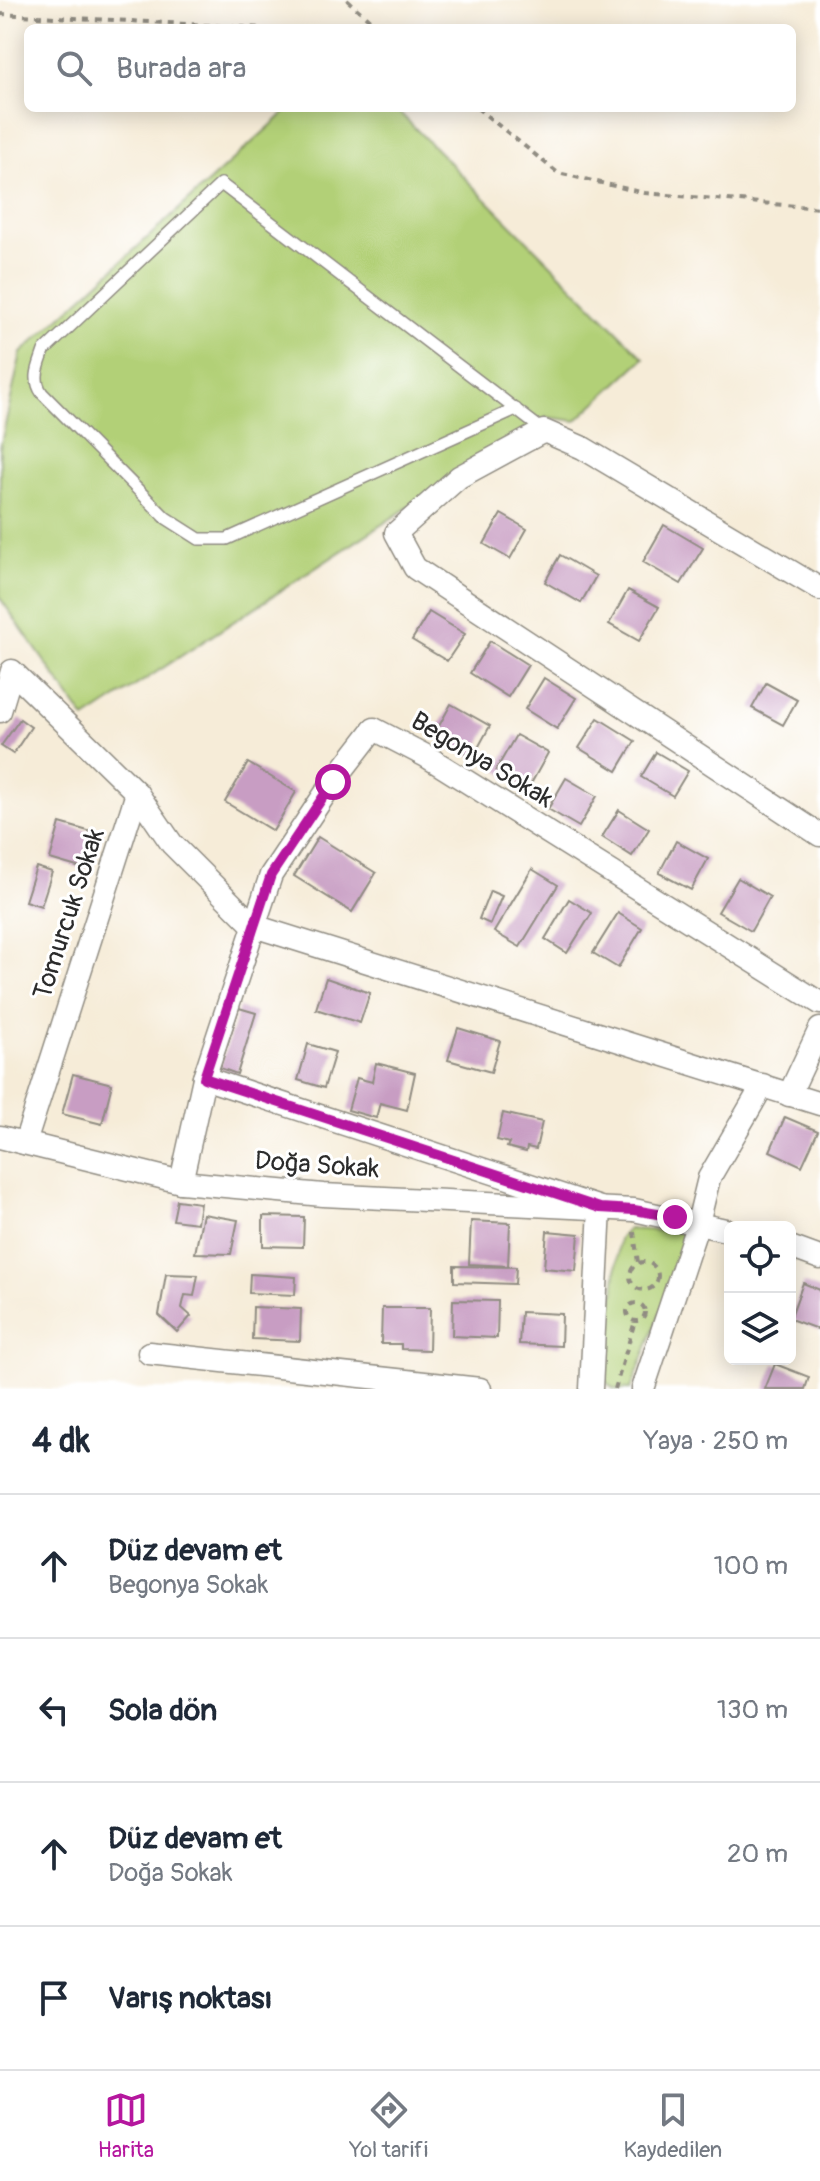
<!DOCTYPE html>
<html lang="tr">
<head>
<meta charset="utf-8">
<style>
	:root { --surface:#fff; --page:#f2f2f3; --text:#1f2937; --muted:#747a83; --line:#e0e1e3; --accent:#b5179e }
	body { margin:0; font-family:Pangolin,sans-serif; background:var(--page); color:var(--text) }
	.controls { position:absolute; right:24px; bottom:24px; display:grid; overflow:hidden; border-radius:12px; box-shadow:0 4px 20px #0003 }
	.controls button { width:72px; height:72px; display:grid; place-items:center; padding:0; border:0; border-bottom:2px solid var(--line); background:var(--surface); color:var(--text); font:40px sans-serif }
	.stop { position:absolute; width:24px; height:24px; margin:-18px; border:6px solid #b5179e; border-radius:50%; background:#fff }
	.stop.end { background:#b5179e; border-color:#fff; box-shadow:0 2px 8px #0008 }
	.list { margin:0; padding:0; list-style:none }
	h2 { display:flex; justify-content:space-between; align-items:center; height:104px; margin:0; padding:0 32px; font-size:34px }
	h2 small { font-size:26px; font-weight:400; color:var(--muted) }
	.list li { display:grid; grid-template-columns:52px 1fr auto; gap:24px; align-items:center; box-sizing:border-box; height:144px; padding:0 32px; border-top:2px solid var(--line) }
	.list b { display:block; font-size:30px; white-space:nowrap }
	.list p { margin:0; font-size:26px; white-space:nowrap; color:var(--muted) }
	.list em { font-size:26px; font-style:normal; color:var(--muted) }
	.icon { flex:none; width:44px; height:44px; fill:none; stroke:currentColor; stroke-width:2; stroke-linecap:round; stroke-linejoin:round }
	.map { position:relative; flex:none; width:820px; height:1389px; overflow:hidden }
	.search { position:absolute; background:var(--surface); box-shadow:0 4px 20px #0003; left:24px; right:24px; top:24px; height:88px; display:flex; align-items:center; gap:20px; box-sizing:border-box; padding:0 28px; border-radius:12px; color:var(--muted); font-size:30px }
	.sheet { height:680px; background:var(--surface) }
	nav { display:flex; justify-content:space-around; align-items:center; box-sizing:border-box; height:112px; border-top:2px solid var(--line); background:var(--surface); font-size:22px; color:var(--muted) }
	nav a { display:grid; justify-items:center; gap:4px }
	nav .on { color:var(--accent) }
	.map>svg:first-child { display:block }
	.green { fill:#b2d077; stroke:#6e7e51; stroke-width:2 }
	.building { fill:#c89dc3 }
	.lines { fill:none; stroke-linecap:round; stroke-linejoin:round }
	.service-casing { stroke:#908c82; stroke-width:14 }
	.minor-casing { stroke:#908c82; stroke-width:25 }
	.path { stroke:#908c82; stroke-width:4; stroke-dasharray:6 6; stroke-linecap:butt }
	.service { stroke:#fff; stroke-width:11 }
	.minor { stroke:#fff; stroke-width:22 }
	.route { stroke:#b5179e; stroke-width:10 }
	.labels { text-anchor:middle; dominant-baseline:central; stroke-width:6; stroke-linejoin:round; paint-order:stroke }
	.street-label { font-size:26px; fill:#2b2b2b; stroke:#fff }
</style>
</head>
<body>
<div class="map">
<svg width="820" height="1389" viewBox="0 0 820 1389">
	<rect width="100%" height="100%" fill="#fff"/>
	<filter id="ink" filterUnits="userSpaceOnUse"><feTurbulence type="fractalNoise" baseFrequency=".0125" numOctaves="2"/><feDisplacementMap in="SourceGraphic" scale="16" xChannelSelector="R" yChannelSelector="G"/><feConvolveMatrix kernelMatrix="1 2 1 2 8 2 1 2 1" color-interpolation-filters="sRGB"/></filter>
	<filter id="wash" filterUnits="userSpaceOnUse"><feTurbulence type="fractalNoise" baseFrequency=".006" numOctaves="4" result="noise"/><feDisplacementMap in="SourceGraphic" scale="32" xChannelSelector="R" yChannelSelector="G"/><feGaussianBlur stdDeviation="1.8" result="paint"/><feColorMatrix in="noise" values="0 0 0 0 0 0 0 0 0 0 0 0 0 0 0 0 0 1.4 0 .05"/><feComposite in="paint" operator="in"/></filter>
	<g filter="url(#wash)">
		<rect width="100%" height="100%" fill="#f6ecd8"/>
		<g class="green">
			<path d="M290,108H395L644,358L576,421L546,417L85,719L0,598V448L21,353Z"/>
			<path d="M628,1229L683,1232L685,1247L631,1389H614L606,1382L619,1239Z"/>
		</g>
		<g id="blocks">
			<g class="building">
				<path d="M501,514L527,529L510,559L484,544Z"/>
				<path d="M664,525L703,548L681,584L643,562Z"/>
				<path d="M560,555L596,576L581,603L545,582Z"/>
				<path d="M628,590L659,607L639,641L609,624Z"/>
				<path d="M429,612L465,634L447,661L412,640Z"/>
				<path d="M490,641L528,665L508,697L470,673Z"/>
				<path d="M544,678L576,698L557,729L525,709Z"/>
				<path d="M766,683L797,700L783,725L752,708Z"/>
				<path d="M451,704L490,726L473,757L434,735Z"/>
				<path d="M598,718L635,741L617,771L579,748Z"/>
				<path d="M20,719L31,727L13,754L1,746Z"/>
				<path d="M516,735L548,753L528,789L496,770Z"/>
				<path d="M656,752L688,771L673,796L641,777Z"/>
				<path d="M248,763L296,792L273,831L225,802Z"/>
				<path d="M566,778L597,796L579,827L548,809Z"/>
				<path d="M619,810L649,829L632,856L602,837Z"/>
				<path d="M60,823L95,833L84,869L50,859Z"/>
				<path d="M318,837L376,873L352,912L294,876Z"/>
				<path d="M676,841L708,859L691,890L659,873Z"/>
				<path d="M36,867L52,872L41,906L25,901Z"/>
				<path d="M532,869L558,885L520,947L494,932Z"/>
				<path d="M738,878L770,897L751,931L718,912Z"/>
				<path d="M490,891L502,896L490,924L479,919Z"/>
				<path d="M569,899L592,913L567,953L545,939Z"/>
				<path d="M618,913L642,928L618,968L593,953Z"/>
				<path d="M326,978L370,993L360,1023L316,1009Z"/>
				<path d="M239,1008L256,1013L237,1074L220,1068Z"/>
				<path d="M458,1028L500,1041L491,1072L448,1060Z"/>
				<path d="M308,1044L335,1052L324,1088L298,1080Z"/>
				<path d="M376,1063L415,1073L407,1110L380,1103L376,1118L348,1110L357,1078L372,1082Z"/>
				<path d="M73,1074L112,1084L102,1124L62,1114Z"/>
				<path d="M503,1113L542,1122L536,1149L527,1147L526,1152L507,1147L509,1143L497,1140Z"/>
				<path d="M785,1117L818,1131L802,1166L770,1151Z"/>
				<path d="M177,1200L200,1203L197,1223L173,1220Z"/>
				<path d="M203,1214L238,1220L231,1254L195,1253Z"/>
				<path d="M263,1216L304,1217L303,1247L263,1246Z"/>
				<path d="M471,1221L510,1223L508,1266L469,1264Z"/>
				<path d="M547,1231L579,1234L576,1271L544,1268Z"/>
				<path d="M454,1266L516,1267L515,1284L454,1282Z"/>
				<path d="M166,1274L198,1275L194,1296L185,1295L182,1308L191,1316L177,1332L159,1315Z"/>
				<path d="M250,1274L296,1277L295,1295L249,1293Z"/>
				<path d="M803,1283L820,1290V1330L790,1319Z"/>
				<path d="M453,1300L498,1301L497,1338L452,1336Z"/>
				<path d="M253,1307L301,1309L300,1341L252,1339Z"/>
				<path d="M382,1308H430L429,1350L401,1349V1344H381Z"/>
				<path d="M521,1312L562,1314L561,1346L519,1344Z"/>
				<path d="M775,1364L809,1377L805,1389H765Z"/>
			</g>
		</g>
	</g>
	<g filter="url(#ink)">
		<use href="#blocks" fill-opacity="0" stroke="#908c82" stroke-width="2"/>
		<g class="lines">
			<defs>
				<path id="service" d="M516,409L227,539H199L166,518L42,393C32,379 39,366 44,351L221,184L544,431"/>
				<g id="minor">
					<path d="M820,589L583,448L544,431L459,477L396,533L415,568L820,835"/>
					<path d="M0,711L12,671L137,793L172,844L254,926L820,1104"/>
					<path d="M204,1078L600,1208L591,1389"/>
					<path d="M789,1095L820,1029"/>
					<path d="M0,1137L181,1182L323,1195L634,1210L730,1231"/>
					<path d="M25,1143L137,793"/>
					<path d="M181,1182L204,1078L271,875L333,782L374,729L426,756L820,1003"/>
					<path d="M790,1247L820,1258"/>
					<path d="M149,1353L480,1389"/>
					<path d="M643,1389L698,1223L709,1178L763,1085"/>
				</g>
			</defs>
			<use href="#service" class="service-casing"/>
			<use href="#minor" class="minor-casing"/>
			<g class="path">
				<path d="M347,0L379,28"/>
				<path d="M0,14L261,28"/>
				<path d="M477,108L558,173L645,193L820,208"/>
				<path d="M634,1232L638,1263"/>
				<circle cx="644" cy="1276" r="14"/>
				<circle cx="636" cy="1312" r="9"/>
				<path d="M615,1389L635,1321"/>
			</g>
			<use href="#service" class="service"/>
			<use href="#minor" class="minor"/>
		</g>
	</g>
	<g class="lines" filter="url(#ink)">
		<path class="route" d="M333,782L271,875L204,1078L600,1208L634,1210L675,1217"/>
	</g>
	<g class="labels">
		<g class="street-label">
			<text transform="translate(482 760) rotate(31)">Begonya Sokak</text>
			<text transform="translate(69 914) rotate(-72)">Tomurcuk Sokak</text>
			<text transform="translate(317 1165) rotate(4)">Doğa Sokak</text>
		</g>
	</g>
</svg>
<div class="controls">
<button><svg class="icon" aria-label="locate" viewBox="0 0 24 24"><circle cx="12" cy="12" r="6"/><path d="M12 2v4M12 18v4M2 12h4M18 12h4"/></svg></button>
<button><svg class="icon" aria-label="layers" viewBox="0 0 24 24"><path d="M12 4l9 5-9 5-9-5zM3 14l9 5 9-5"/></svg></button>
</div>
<div class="stop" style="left:333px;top:782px"></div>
<div class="stop end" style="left:675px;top:1217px"></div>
<div class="search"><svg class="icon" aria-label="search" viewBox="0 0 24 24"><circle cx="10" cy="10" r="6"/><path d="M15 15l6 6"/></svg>Burada ara</div>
</div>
<section class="sheet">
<h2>4 dk<small>Yaya · 250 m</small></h2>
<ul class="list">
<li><svg class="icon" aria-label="ahead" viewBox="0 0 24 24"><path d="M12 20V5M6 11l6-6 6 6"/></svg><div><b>Düz devam et</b><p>Begonya Sokak</p></div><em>100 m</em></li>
<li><svg class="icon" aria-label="left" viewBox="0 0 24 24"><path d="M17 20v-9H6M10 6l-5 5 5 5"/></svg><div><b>Sola dön</b></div><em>130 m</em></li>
<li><svg class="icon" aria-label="ahead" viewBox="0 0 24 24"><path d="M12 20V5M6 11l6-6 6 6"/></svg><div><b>Düz devam et</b><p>Doğa Sokak</p></div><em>20 m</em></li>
<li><svg class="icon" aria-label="arrive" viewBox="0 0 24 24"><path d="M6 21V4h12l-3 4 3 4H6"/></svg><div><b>Varış noktası</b></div></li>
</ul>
</section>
<nav>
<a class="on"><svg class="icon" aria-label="map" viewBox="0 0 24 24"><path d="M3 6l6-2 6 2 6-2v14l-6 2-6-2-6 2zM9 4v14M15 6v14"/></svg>Harita</a>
<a><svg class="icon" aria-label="directions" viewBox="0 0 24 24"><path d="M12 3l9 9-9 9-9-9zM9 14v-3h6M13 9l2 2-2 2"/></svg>Yol tarifi</a>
<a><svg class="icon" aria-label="saved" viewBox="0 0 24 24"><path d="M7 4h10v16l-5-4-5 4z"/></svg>Kaydedilen</a>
</nav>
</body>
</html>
